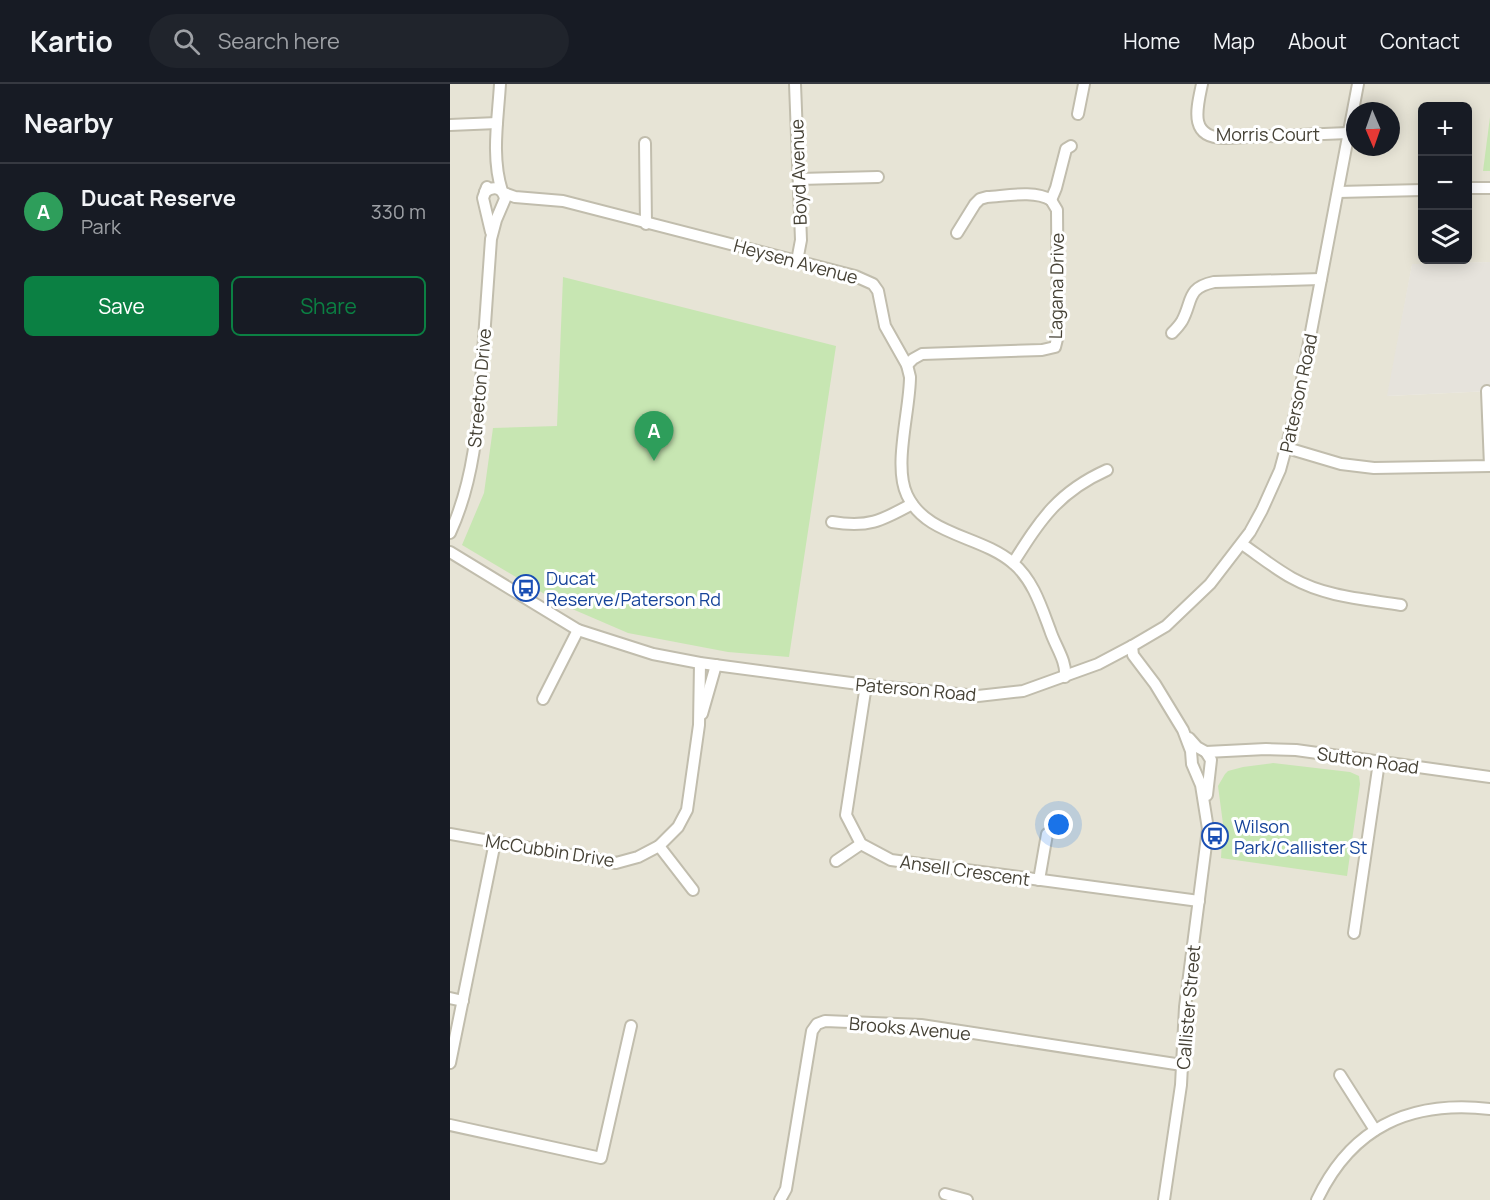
<!DOCTYPE html>
<html lang="en">
<head>
<meta charset="utf-8">
<style>
	:root { --surface:#171b24; --page:#20242c; --text:#f1f3f6; --muted:#9ea1a6; --line:#363941; --accent:#0b8043 }
	body { margin:0; font-family:Manrope,sans-serif; background:var(--page); color:var(--text) }
	.controls { position:absolute; right:18px; top:18px; display:grid; overflow:hidden; border-radius:9px; box-shadow:0 3px 15px #0003 }
	.controls button { width:54px; height:54px; display:grid; place-items:center; padding:0; border:0; border-bottom:2px solid var(--line); background:var(--surface); color:var(--text); font:30px sans-serif }
	.compass { position:absolute; left:896px; top:18px; width:54px; height:54px; border-radius:50%; background:var(--surface); box-shadow:0 3px 15px #0003; rotate:178deg }
	.you { position:absolute; left:609px; top:741px; width:21px; height:21px; margin:-15px; border:4px solid #fff; border-radius:50%; background:#1a73e8; box-shadow:0 0 0 9px #1a73e833 }
	.badge { display:grid; place-items:center; width:39px; height:39px; border-radius:50%; background:var(--accent); color:#fff; font-size:20px; font-weight:700 }
	.pin { position:absolute; translate:-50% -50px; filter:drop-shadow(0 2px 3px #0008) }
	.pin::after { content:''; position:absolute; top:32px; width:21px; height:18px; background:inherit; clip-path:polygon(0 0,100% 0,50% 100%) }
	.list { margin:0; padding:0; list-style:none }
	h2 { display:flex; justify-content:space-between; align-items:center; height:78px; margin:0; padding:0 24px; font-size:26px }
	h2 small { font-size:20px; font-weight:400; color:var(--muted) }
	.list li { display:grid; grid-template-columns:39px 1fr auto; gap:18px; align-items:center; box-sizing:border-box; height:96px; padding:0 24px; border-top:2px solid var(--line) }
	.list b { display:block; font-size:22px; white-space:nowrap }
	.list p { margin:0; font-size:20px; white-space:nowrap; color:var(--muted) }
	.list em { font-size:20px; font-style:normal; color:var(--muted) }
	.actions { display:flex; gap:12px; padding:18px 24px }
	.actions a { flex:1; padding:14px 0; border:2px solid var(--accent); border-radius:9px; text-align:center; font-size:21px; color:var(--accent) }
	.actions .main { background:var(--accent); color:#fff }
	.icon { flex:none; width:33px; height:33px; fill:none; stroke:currentColor; stroke-width:2; stroke-linecap:round; stroke-linejoin:round }
	.map { position:relative; flex:none; width:1040px; height:1116px; overflow:hidden }
	header { display:flex; align-items:center; gap:36px; box-sizing:border-box; height:84px; padding:0 30px; background:var(--surface); border-bottom:2px solid var(--line) }
	header strong { font-size:28px }
	nav { display:flex; gap:33px; margin-inline-start:auto; font-size:21px }
	.search { width:420px; height:54px; background:var(--page); display:flex; align-items:center; gap:15px; box-sizing:border-box; padding:0 21px; border-radius:33px; color:var(--muted); font-size:22px }
	main { display:flex }
	aside { flex:1; background:var(--surface) }
	.map>svg:first-child { display:block }
	.residential { fill:#e7e4d6; fill-rule:evenodd }
	.industrial { fill:#e6e3dc }
	.green { fill:#c7e6b2 }
	.lines { fill:none; stroke-linecap:round; stroke-linejoin:round }
	.street-casing { stroke:#c1bdad; stroke-width:14 }
	.street { stroke:#fff; stroke-width:10 }
	.labels { text-anchor:middle; dominant-baseline:central; stroke-width:6; stroke-linejoin:round; paint-order:stroke }
	.street-label { font-size:18px; fill:#464236; stroke:#fff }
	.transit-label { font-size:18px; fill:#164399; stroke:#fff; text-anchor:start }
</style>
</head>
<body>
<header>
<strong>Kartio</strong>
<div class="search"><svg class="icon" aria-label="search" viewBox="0 0 24 24"><circle cx="10" cy="10" r="6"/><path d="M15 15l6 6"/></svg>Search here</div>
<nav><a>Home</a><a>Map</a><a>About</a><a>Contact</a></nav>
</header>
<main>
<aside>
<h2>Nearby<small></small></h2>
<ul class="list">
<li><span class="badge" style="background:#2e9e5b">A</span><div><b>Ducat Reserve</b><p>Park</p></div><em>330 m</em></li>
</ul>
<div class="actions"><a class="main">Save</a><a>Share</a></div>
</aside>
<div class="map">
<svg width="1040" height="1116" viewBox="0 0 1040 1116">
	<rect width="100%" height="100%" fill="#f3f1e7"/>
	<path class="residential" d="M0,0H1040V178L962,181L938,312L1040,307V1116H0ZM972,22H1018V176H972ZM905,27H941V63H905Z"/>
	<path class="industrial" d="M1040,178V307L937,312L962,180Z"/>
	<g class="green">
		<path d="M1040,33V87H1033Z"/>
		<path d="M113,193L386,262L339,573L278,568L178,549L113,521L12,461L34,409L43,344L107,342Z"/>
		<path d="M823,679L900,688L909,692L910,700L897,792L771,774L773,740L768,702L775,690L778,687L793,683Z"/>
	</g>
	<g class="lines">
		<defs>
			<g id="street">
				<path d="M50,0C48,35 41,73 52,107"/>
				<path d="M345,0L351,156L347,177"/>
				<path d="M752,0C747,24 738,54 775,54L898,49"/>
				<path d="M628,30L634,0"/>
				<path d="M0,41L47,39"/>
				<path d="M195,59L196,140"/>
				<path d="M349,95L428,93"/>
				<path d="M37,103L33,114L41,148"/>
				<path d="M1018,104H1040"/>
				<path d="M888,108L972,106"/>
				<path d="M54,109L65,113L113,117L405,192L423,200L428,207L435,242L457,281L460,293C460,326 443,382 457,411C476,452 530,451 563,479C583,496 591,522 600,546C605,562 617,577 615,593"/>
				<path d="M601,116L606,104L616,65L621,62"/>
				<path d="M507,149L525,120L530,115L537,113C556,112 584,106 601,116"/>
				<path d="M722,249C725,246 729,242 732,237C743,217 736,204 764,198L871,195"/>
				<path d="M457,281L463,275L472,270L592,266L605,263L608,251L607,126L601,116"/>
				<path d="M837,364L891,380L924,384L1040,382L1037,307"/>
				<path d="M382,438C418,444 431,437 462,420"/>
				<path d="M0,449C24,397 28,340 32,283C35,240 38,198 41,155L46,136L55,115C53,104 44,101 35,108"/>
				<path d="M792,460C808,471 824,484 842,494C876,513 914,515 951,521"/>
				<path d="M0,468L128,546L203,570L250,579L416,601L528,612L573,607L648,580L682,562L716,542L760,500L800,448L812,426L830,386L846,327L908,0"/>
				<path d="M563,479C591,435 608,408 657,386"/>
				<path d="M682,562L683,571L705,600L733,646L741,667L742,680L751,701L758,745L735,923L731,1001L714,1116"/>
				<path d="M416,601L396,731L411,760L441,776L749,817"/>
				<path d="M93,615L128,546"/>
				<path d="M252,630L266,581"/>
				<path d="M739,654L747,663L756,668L816,665L846,666L1040,693"/>
				<path d="M756,668L761,676L757,711"/>
				<path d="M0,750L166,779L188,773L209,762L228,743L237,726L249,641L250,579"/>
				<path d="M209,762L243,806"/>
				<path d="M386,777L411,760"/>
				<path d="M589,796L597,750"/>
				<path d="M904,849L929,678"/>
				<path d="M0,914L13,917"/>
				<path d="M0,979L45,758"/>
				<path d="M890,991L925,1046"/>
				<path d="M0,1041L151,1074L181,942"/>
				<path d="M495,1110L517,1116"/>
				<path d="M330,1116L336,1105L362,947L367,940L375,937L471,941L732,981"/>
				<path d="M867,1116C902,1042 961,1016 1040,1025"/>
			</g>
		</defs>
		<use href="#street" class="street-casing"/>
		<use href="#street" class="street"/>
	</g>
	<defs>
		<symbol id="bus-ring" viewBox="-11 -11 22 22"><circle r="9.5" fill="#fff" stroke="#1a4fb4" stroke-width="1.5"/><path d="M-5-6H5V4H4V6H2V4H-2V6H-4V4H-5ZM-3.5-4V0h7V-4ZM-3.5 1.2v1.5H-2V1.2ZM2 1.2v1.5H3.5V1.2Z" fill="#1a4fb4"/></symbol>
	</defs>
	<g fill-rule="evenodd">
		<use href="#bus-ring" x="61" y="489" width="30" height="30"/>
		<use href="#bus-ring" x="750" y="737" width="30" height="30"/>
	</g>
	<g class="labels">
		<g class="street-label">
			<text x="818" y="50">Morris Court</text>
			<text transform="translate(348 88) rotate(-92)">Boyd Avenue</text>
			<text transform="translate(346 177) rotate(15)">Heysen Avenue</text>
			<text transform="translate(606 202) rotate(-89)">Lagana Drive</text>
			<text transform="translate(29 304) rotate(-85)">Streeton Drive</text>
			<text transform="translate(848 309) rotate(-78)">Paterson Road</text>
			<text transform="translate(466 605) rotate(5)">Paterson Road</text>
			<text transform="translate(918 676) rotate(8)">Sutton Road</text>
			<text transform="translate(100 766) rotate(9)">McCubbin Drive</text>
			<text transform="translate(515 786) rotate(8)">Ansell Crescent</text>
			<text transform="translate(738 923) rotate(-85)">Callister Street</text>
			<text transform="translate(460 944) rotate(5)">Brooks Avenue</text>
		</g>
		<g class="transit-label">
			<text x="96" y="494">Ducat<tspan x="96" dy="21">Reserve/Paterson Rd</tspan></text>
			<text x="784" y="742">Wilson<tspan x="784" dy="21">Park/Callister St</tspan></text>
		</g>
	</g>
</svg>
<div class="controls">
<button>+</button>
<button>−</button>
<button><svg class="icon" aria-label="layers" viewBox="0 0 24 24"><path d="M12 4l9 5-9 5-9-5zM3 14l9 5 9-5"/></svg></button>
</div>
<svg class="compass" viewBox="-18 -18 36 36"><path d="M0-13l5 13h-10z" fill="#e53935"/><path d="M0 13l5-13h-10z" fill="#9ea1a6"/></svg>
<div class="you"></div>
<div class="pin badge" style="left:204px;top:377px;background:#2e9e5b">A</div>
</div>
</main>
</body>
</html>
